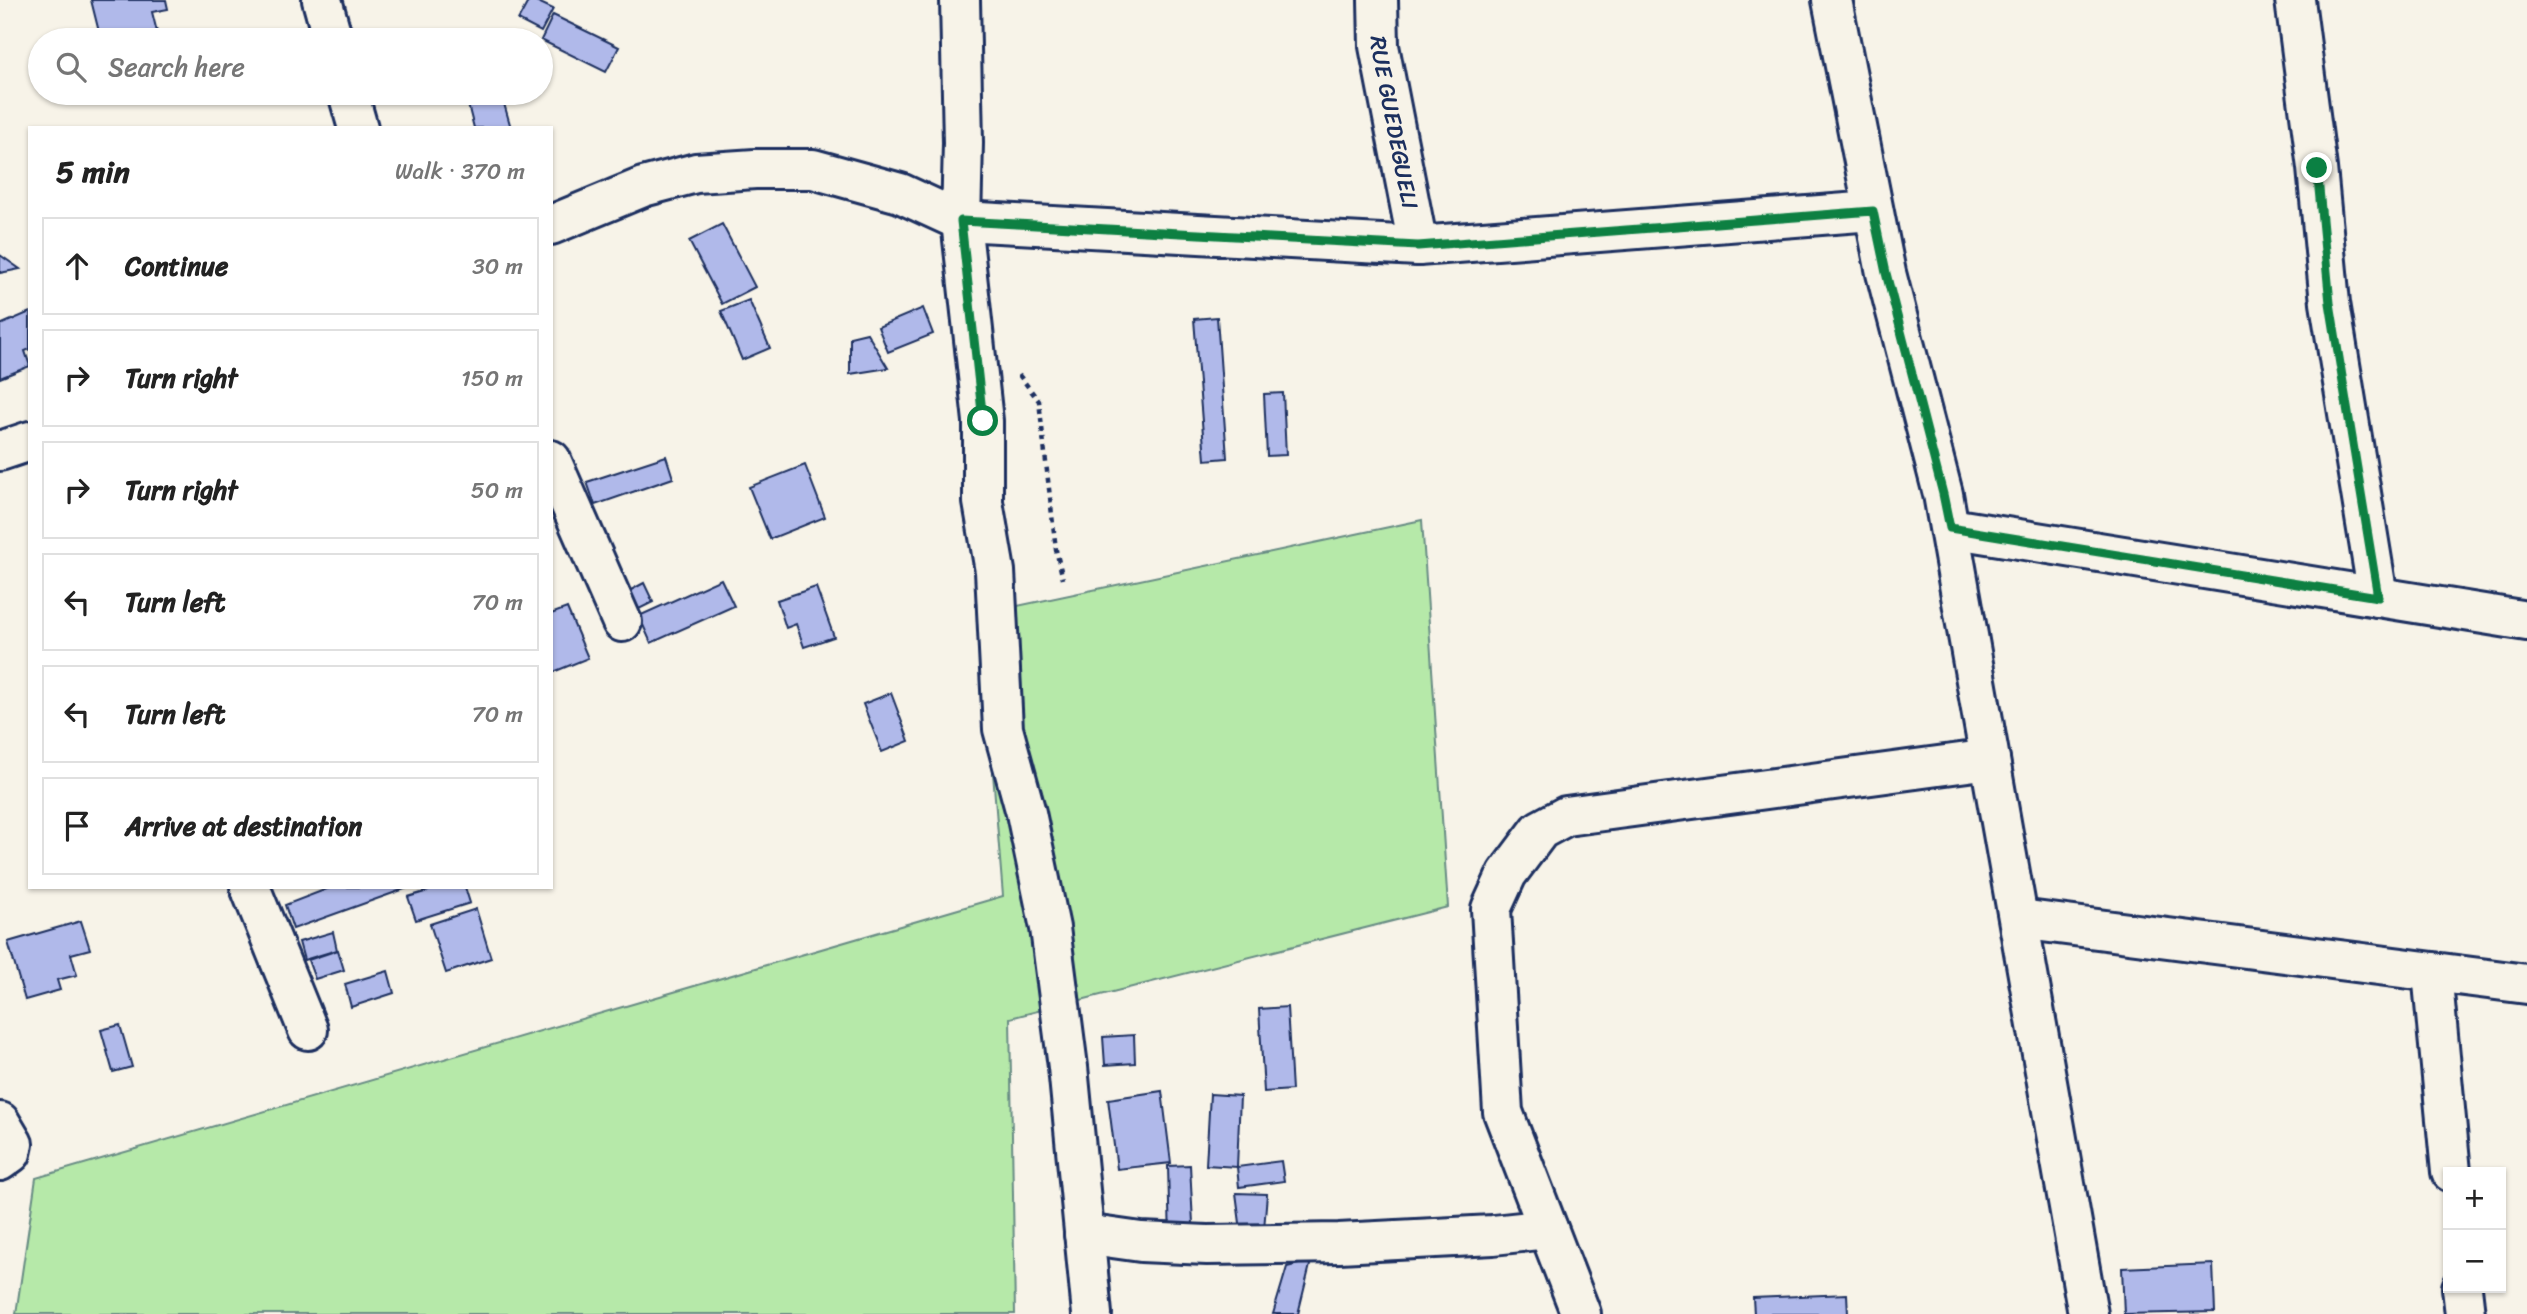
<!DOCTYPE html>
<html lang="en">
<head>
<meta charset="utf-8">
<style>
	:root { --surface:#fff; --page:#f2f2f2; --text:#222; --muted:#767676; --line:#e0e0e0 }
	body { margin:0; font-family:Sriracha,sans-serif; background:var(--page); color:var(--text) }
	.controls { position:absolute; right:21px; bottom:21px; display:grid; overflow:hidden; border-radius:0px; box-shadow:0 2px 5px #0004 }
	.controls button { width:63px; height:63px; display:grid; place-items:center; padding:0; border:0; border-bottom:2px solid var(--line); background:var(--surface); color:var(--text); font:35px sans-serif }
	.stop { position:absolute; width:21px; height:21px; margin:-16px; border:5px solid #0b8043; border-radius:50%; background:#fff }
	.stop.end { background:#0b8043; border-color:#fff; box-shadow:0 2px 7px #0008 }
	.list { margin:0; padding:0; list-style:none }
	h2 { display:flex; justify-content:space-between; align-items:center; height:91px; margin:0; padding:0 28px; font-size:30px }
	h2 small { font-size:23px; font-weight:400; color:var(--muted) }
	.list li { display:grid; grid-template-columns:46px 1fr auto; gap:21px; align-items:center; box-sizing:border-box; height:98px; margin:0 14px 14px; padding:0 14px; border:2px solid var(--line); border-radius:0px }
	.list b { display:block; font-size:26px; white-space:nowrap }
	.list em { font-size:23px; font-style:normal; color:var(--muted) }
	.icon { flex:none; width:38px; height:38px; fill:none; stroke:currentColor; stroke-width:2; stroke-linecap:round; stroke-linejoin:round }
	.map { position:relative; flex:none; width:2527px; height:1314px; overflow:hidden }
	.search { position:absolute; background:var(--surface); box-shadow:0 2px 5px #0004; left:28px; top:28px; width:525px; height:77px; display:flex; align-items:center; gap:18px; box-sizing:border-box; padding:0 24px; border-radius:38px; color:var(--muted); font-size:26px }
	.panel { position:absolute; background:var(--surface); box-shadow:0 2px 5px #0004; left:28px; top:126px; width:525px; height:763px; border-radius:0px }
	.map>svg:first-child { display:block }
	.green { fill:#b6e9a9; stroke:#688c84; stroke-width:2 }
	.building { fill:#b0b9ea; stroke:#1b2f5e; stroke-width:2 }
	.lines { fill:none; stroke-linecap:round; stroke-linejoin:round }
	.minor-casing { stroke:#1b2f5e; stroke-width:44 }
	.path { stroke:#1b2f5e; stroke-width:4.5; stroke-dasharray:5 5; stroke-linecap:butt }
	.minor { stroke:#f7f3e8; stroke-width:38 }
	.route { stroke:#0b8043; stroke-width:9 }
	.labels { text-anchor:middle; dominant-baseline:central; stroke-width:5; stroke-linejoin:round; paint-order:stroke }
	.street-label { font-size:23px; fill:#1b2f5e; stroke:#f7f3e8 }
</style>
</head>
<body>
<div class="map">
<svg width="2527" height="1314" viewBox="0 0 2527 1314">
	<rect width="100%" height="100%" fill="#f7f3e8"/>
	<filter id="ink" filterUnits="userSpaceOnUse"><feTurbulence type="fractalNoise" baseFrequency=".0143" numOctaves="2"/><feDisplacementMap in="SourceGraphic" scale="14" xChannelSelector="R" yChannelSelector="G"/><feConvolveMatrix kernelMatrix="1 2 1 2 8 2 1 2 1" color-interpolation-filters="sRGB"/></filter>
	<g filter="url(#ink)">
		<path class="green" d="M1422,520L1448,907L1010,1018L1015,1314H16L36,1178L1003,896L980,614Z"/>
		<g class="building">
			<path d="M91,0H166L168,9L152,12L159,40H101Z"/>
			<path d="M529,0H534L553,9L541,32L518,20Z"/>
			<path d="M553,15L619,47L606,72L541,40Z"/>
			<path d="M465,93H501L511,128H474Z"/>
			<path d="M722,224L755,287L722,304L689,241Z"/>
			<path d="M0,255L20,269L0,273Z"/>
			<path d="M749,300L770,348L742,360L721,311Z"/>
			<path d="M923,308L933,334L888,352L878,327Z"/>
			<path d="M30,312V349L25,351L30,366L0,378V325Z"/>
			<path d="M1217,317L1227,458L1205,460L1194,319Z"/>
			<path d="M867,333L888,368L850,374V337Z"/>
			<path d="M1283,393L1286,455L1267,456L1264,394Z"/>
			<path d="M666,456L673,478L595,505L587,482Z"/>
			<path d="M805,465L825,517L770,539L749,487Z"/>
			<path d="M721,579L734,606L651,643L639,616Z"/>
			<path d="M644,583L653,602L639,609L629,591Z"/>
			<path d="M816,587L834,637L804,647L796,624L786,628L777,600Z"/>
			<path d="M567,608L588,658L551,673V614Z"/>
			<path d="M891,693L909,741L882,752L863,704Z"/>
			<path d="M332,887H410L293,929L285,905Z"/>
			<path d="M427,887H465L470,903L416,920L408,897L428,891Z"/>
			<path d="M476,909L491,958L446,973L430,924Z"/>
			<path d="M81,921L90,949L71,954L77,975L57,980L60,990L25,1000L8,942Z"/>
			<path d="M333,932L337,950L304,960L299,942Z"/>
			<path d="M338,950L344,970L315,979L308,960Z"/>
			<path d="M388,971L394,993L351,1007L345,984Z"/>
			<path d="M1287,1007L1292,1090L1264,1092L1259,1009Z"/>
			<path d="M120,1025L132,1067L113,1072L101,1030Z"/>
			<path d="M1134,1035L1135,1063L1105,1065L1103,1037Z"/>
			<path d="M1162,1091L1171,1163L1117,1169L1108,1099Z"/>
			<path d="M1210,1094L1240,1096L1237,1167L1206,1165Z"/>
			<path d="M1281,1161L1284,1181L1239,1187L1237,1167Z"/>
			<path d="M1190,1165L1194,1243L1170,1241L1168,1166Z"/>
			<path d="M1236,1193L1267,1194L1263,1240L1242,1238Z"/>
			<path d="M1311,1261L1298,1314H1273L1287,1267Z"/>
			<path d="M2213,1264L2215,1312L2124,1314L2122,1268Z"/>
			<path d="M1847,1294L1848,1314H1754L1753,1298Z"/>
		</g>
		<g class="lines">
			<defs>
				<g id="minor">
					<path d="M322,0L333,40"/>
					<path d="M960,0L963,143L961,221L983,421V502L995,571L1003,729L1026,813L1050,928L1068,1067L1092,1314"/>
					<path id="s1" d="M1378,0L1379,46L1418,246"/>
					<path d="M1832,0L1886,273L1943,494L2088,1314"/>
					<path d="M2295,0L2317,168L2330,303L2378,597"/>
					<path d="M348,93L358,128"/>
					<path d="M551,225L643,187L696,173L755,169H813L900,193L961,221L1418,246L1873,211"/>
					<path d="M0,451L30,441"/>
					<path d="M551,460L622,622"/>
					<path d="M1950,528L2527,621"/>
					<path d="M250,887L308,1030"/>
					<path d="M2019,919L2527,984"/>
					<path d="M2432,972L2451,1172"/>
					<path d="M0,1122L13,1144L11,1153L0,1161"/>
					<path d="M1084,1234L1141,1242L1207,1245L1339,1243L1493,1235L1548,1229"/>
					<path d="M2462,1288L2465,1314"/>
					<path d="M1581,1314L1503,1112L1491,909L1507,874L1540,830L1566,816L1990,759"/>
				</g>
			</defs>
			<use href="#minor" class="minor-casing"/>
			<path class="path" d="M1019,375L1039,401L1056,550L1063,579"/>
			<use href="#minor" class="minor"/>
		</g>
	</g>
	<g class="lines" filter="url(#ink)">
		<path class="route" d="M983,421L961,221L1418,246L1873,211L1886,273L1943,494L1950,528L2378,597L2330,303L2317,168"/>
	</g>
	<g class="labels">
		<g class="street-label">
			<text stroke="none"><textPath href="#s1" startOffset="124">RUE GUEDEGUELI</textPath></text>
		</g>
	</g>
</svg>
<div class="controls">
<button>+</button>
<button>−</button>
</div>
<div class="stop" style="left:983px;top:421px"></div>
<div class="stop end" style="left:2317px;top:168px"></div>
<div class="search"><svg class="icon" aria-label="search" viewBox="0 0 24 24"><circle cx="10" cy="10" r="6"/><path d="M15 15l6 6"/></svg>Search here</div>
<section class="panel">
<h2>5 min<small>Walk · 370 m</small></h2>
<ul class="list">
<li><svg class="icon" aria-label="ahead" viewBox="0 0 24 24"><path d="M12 20V5M6 11l6-6 6 6"/></svg><div><b>Continue</b></div><em>30 m</em></li>
<li><svg class="icon" aria-label="right" viewBox="0 0 24 24"><path d="M7 20v-9h11M14 6l5 5-5 5"/></svg><div><b>Turn right</b></div><em>150 m</em></li>
<li><svg class="icon" aria-label="right" viewBox="0 0 24 24"><path d="M7 20v-9h11M14 6l5 5-5 5"/></svg><div><b>Turn right</b></div><em>50 m</em></li>
<li><svg class="icon" aria-label="left" viewBox="0 0 24 24"><path d="M17 20v-9H6M10 6l-5 5 5 5"/></svg><div><b>Turn left</b></div><em>70 m</em></li>
<li><svg class="icon" aria-label="left" viewBox="0 0 24 24"><path d="M17 20v-9H6M10 6l-5 5 5 5"/></svg><div><b>Turn left</b></div><em>70 m</em></li>
<li><svg class="icon" aria-label="arrive" viewBox="0 0 24 24"><path d="M6 21V4h12l-3 4 3 4H6"/></svg><div><b>Arrive at destination</b></div></li>
</ul>
</section>
</div>
</body>
</html>
